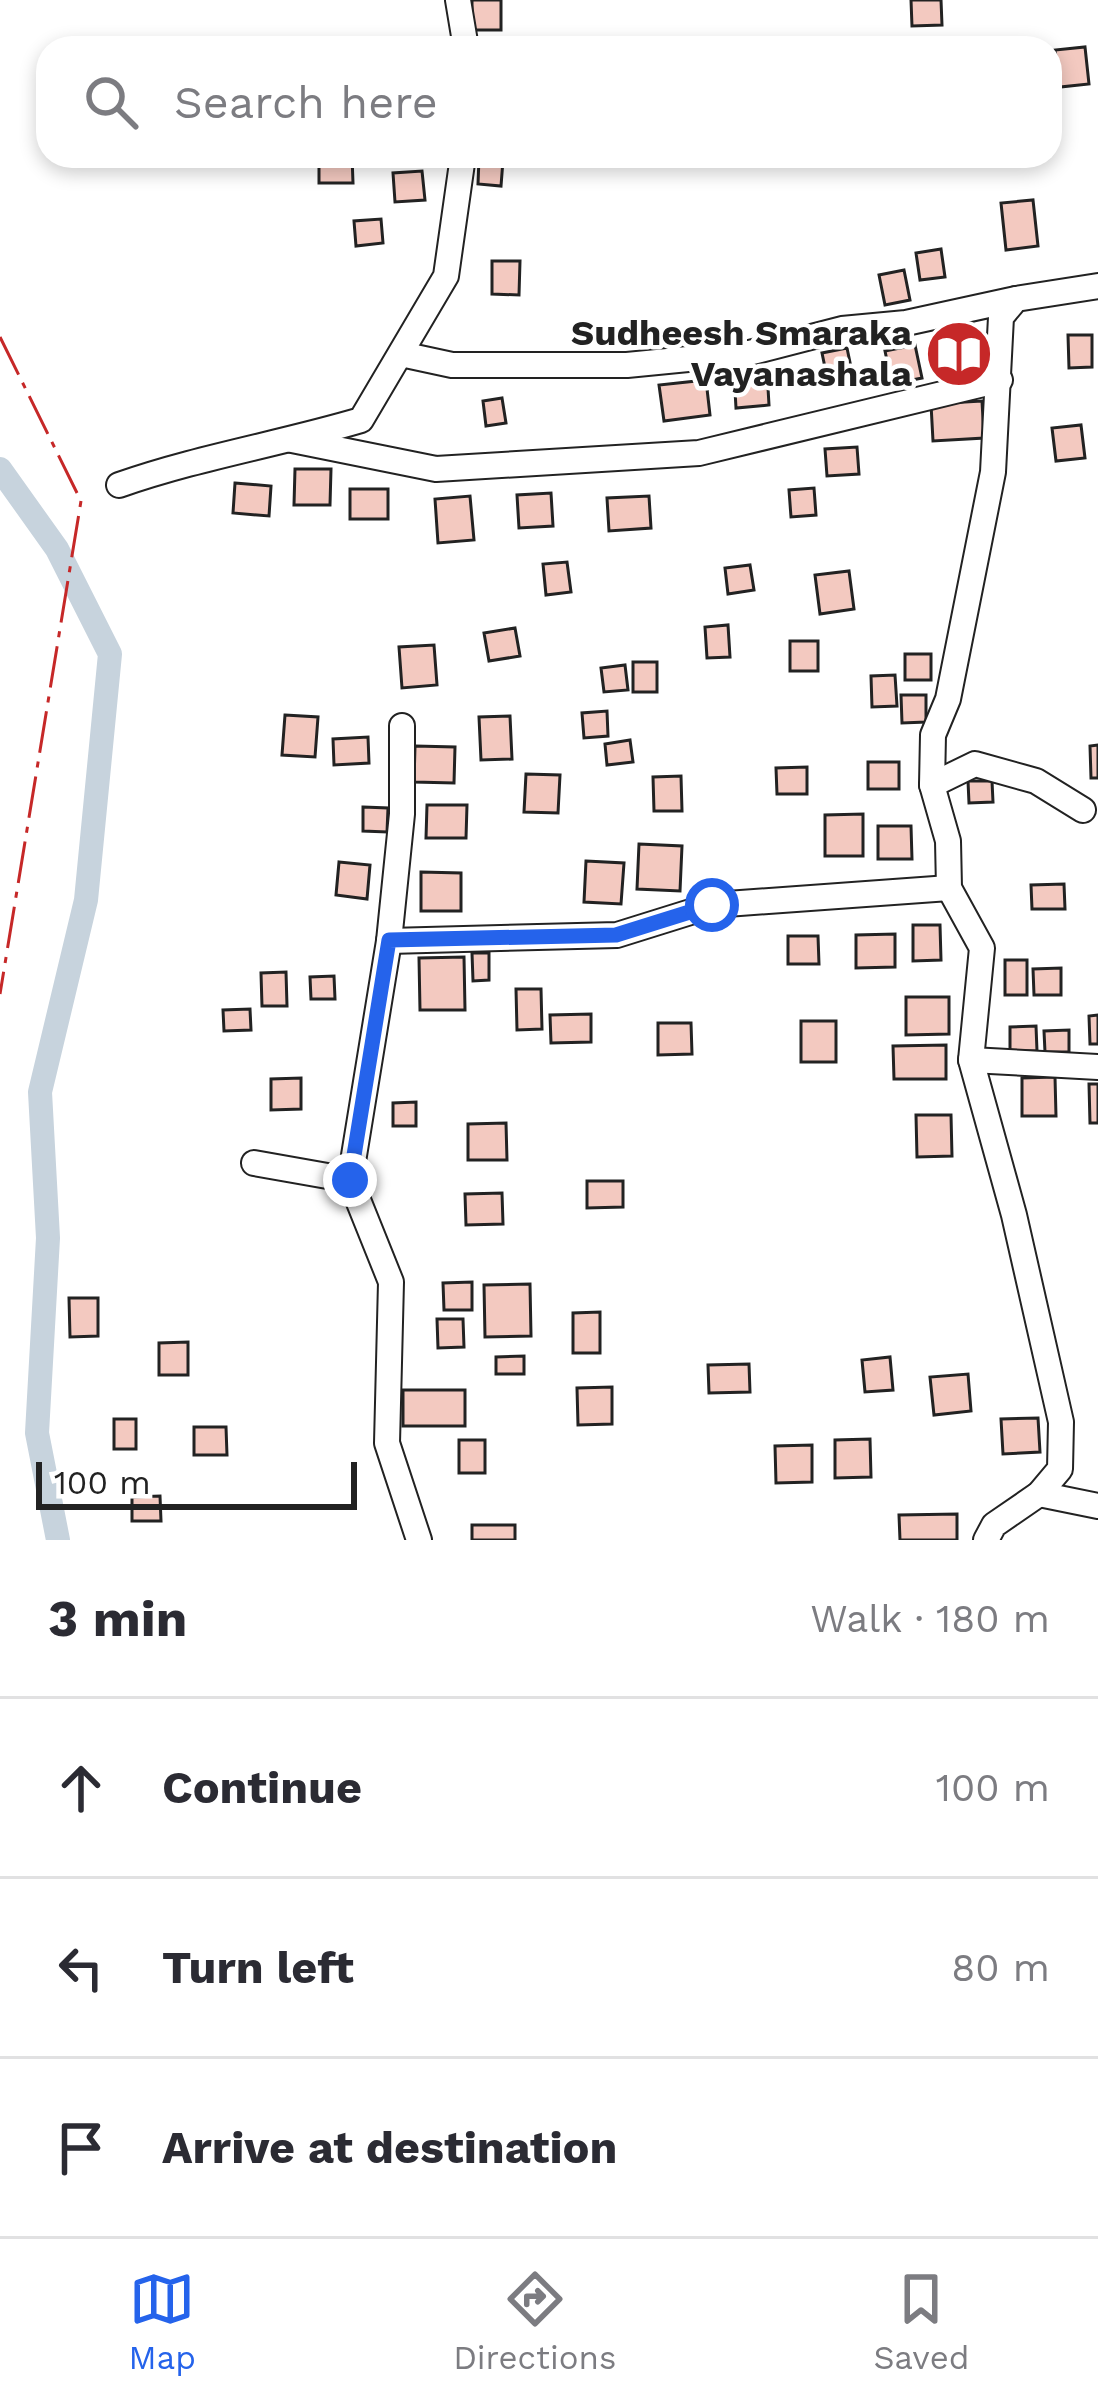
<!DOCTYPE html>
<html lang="en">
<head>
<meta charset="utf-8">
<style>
	:root { --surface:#fff; --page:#f2f2f3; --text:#2b2b33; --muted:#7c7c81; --line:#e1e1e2; --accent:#2563eb }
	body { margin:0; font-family:"Work Sans",sans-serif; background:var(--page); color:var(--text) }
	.scale { position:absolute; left:36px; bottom:30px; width:321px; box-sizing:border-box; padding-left:12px; border:6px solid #222; border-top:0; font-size:33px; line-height:42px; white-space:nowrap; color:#222; -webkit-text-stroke:9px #fff; paint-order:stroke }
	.stop { position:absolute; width:36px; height:36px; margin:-27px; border:9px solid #2563eb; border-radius:50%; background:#fff }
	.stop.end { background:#2563eb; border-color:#fff; box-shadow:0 3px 12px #0008 }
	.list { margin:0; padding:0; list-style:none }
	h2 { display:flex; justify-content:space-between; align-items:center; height:156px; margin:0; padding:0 48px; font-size:51px }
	h2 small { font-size:39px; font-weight:400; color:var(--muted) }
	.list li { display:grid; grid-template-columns:78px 1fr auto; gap:36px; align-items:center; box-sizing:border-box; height:180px; padding:0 48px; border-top:3px solid var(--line) }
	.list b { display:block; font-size:45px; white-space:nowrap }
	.list em { font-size:39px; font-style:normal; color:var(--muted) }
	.icon { flex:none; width:66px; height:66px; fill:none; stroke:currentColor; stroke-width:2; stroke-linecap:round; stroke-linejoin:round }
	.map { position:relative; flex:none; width:1098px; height:1540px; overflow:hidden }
	.search { position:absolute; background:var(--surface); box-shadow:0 6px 18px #0003; left:36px; right:36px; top:36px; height:132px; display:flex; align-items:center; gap:30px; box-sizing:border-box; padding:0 42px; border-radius:36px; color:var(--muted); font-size:45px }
	.sheet { height:696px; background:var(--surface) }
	nav { display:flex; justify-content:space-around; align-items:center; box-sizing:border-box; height:168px; border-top:3px solid var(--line); background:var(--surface); font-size:33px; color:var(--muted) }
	nav a { display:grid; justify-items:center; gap:6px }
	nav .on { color:var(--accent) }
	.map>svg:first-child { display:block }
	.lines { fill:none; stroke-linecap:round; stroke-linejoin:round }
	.canal { stroke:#c7d3dd; stroke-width:24 }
	.building { fill:#f3c9c0; stroke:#222; stroke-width:3 }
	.minor-casing { stroke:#222; stroke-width:28 }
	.minor { stroke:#fff; stroke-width:24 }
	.power { stroke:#c62828; stroke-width:3; stroke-dasharray:42 9 6 9; stroke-linecap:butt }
	.route { stroke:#2563eb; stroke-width:15 }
	.labels { text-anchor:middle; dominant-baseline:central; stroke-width:9; stroke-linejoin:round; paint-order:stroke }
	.poi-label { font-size:36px; font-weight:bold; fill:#222; stroke:#fff; text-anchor:end }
</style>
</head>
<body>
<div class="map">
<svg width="1098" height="1540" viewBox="0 0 1098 1540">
	<rect width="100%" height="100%" fill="#fff"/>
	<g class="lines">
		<path class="canal" d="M0,469L57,549L110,654L86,900L40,1092L48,1238L37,1433L58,1540"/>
	</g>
	<g class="building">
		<rect x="472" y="0" width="29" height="30"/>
		<path d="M911,0H941L942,25L912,26Z"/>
		<path d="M1085,47L1089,84L1060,87L1055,50Z"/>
		<path d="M319,156H352L353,183H319Z"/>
		<path d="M479,158L503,160L501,186L478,184Z"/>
		<path d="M422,171L425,200L395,202L393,173Z"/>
		<path d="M1033,200L1038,246L1006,250L1001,203Z"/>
		<path d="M381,219L383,243L356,246L354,221Z"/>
		<path d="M941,249L945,277L920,280L916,253Z"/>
		<path d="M492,261H520L519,295L492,294Z"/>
		<path d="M904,270L910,300L885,305L879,275Z"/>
		<path d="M973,325L980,377L946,382L939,329Z"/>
		<path d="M1068,335H1092V367L1069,368Z"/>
		<path d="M915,345L922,378L892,384L885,351Z"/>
		<path d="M847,348L852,372L827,377L822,353Z"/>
		<path d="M767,371L769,405L736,408L734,373Z"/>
		<path d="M706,380L710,415L664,421L659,385Z"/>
		<path d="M502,398L506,423L486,426L483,401Z"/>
		<path d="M982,401L984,438L933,441L931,404Z"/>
		<path d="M1081,425L1085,458L1056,461L1052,428Z"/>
		<path d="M857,447L859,474L827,476L825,449Z"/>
		<path d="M295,469H331L330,505H294Z"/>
		<path d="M235,483L271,486L269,516L233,513Z"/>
		<path d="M814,488L816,515L791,517L789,490Z"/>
		<rect x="350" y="489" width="38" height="30"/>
		<path d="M551,493L553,526L519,528L517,495Z"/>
		<path d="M470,496L474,540L438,543L435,499Z"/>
		<path d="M649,496L651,528L609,531L607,498Z"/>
		<path d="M567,562L571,592L546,595L543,564Z"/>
		<path d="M750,565L754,590L728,594L725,568Z"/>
		<path d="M849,571L854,609L820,614L815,575Z"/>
		<path d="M728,625L730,657L707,658L705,627Z"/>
		<path d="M515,628L520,656L489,661L484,633Z"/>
		<rect x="790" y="641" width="28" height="30"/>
		<path d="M434,645L437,685L402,688L399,647Z"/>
		<rect x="905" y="654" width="26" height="26"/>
		<rect x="633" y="662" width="24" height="30"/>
		<path d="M625,665L628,690L604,692L601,668Z"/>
		<path d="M895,675L897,706L872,707L871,676Z"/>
		<path d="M901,695H926V722L902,723Z"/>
		<path d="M607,711L608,736L584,738L582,713Z"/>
		<path d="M285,715L318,717L315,757L282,755Z"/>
		<path d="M510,716L512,759L481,760L479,717Z"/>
		<path d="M368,737L369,763L334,765L333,739Z"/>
		<path d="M630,740L633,762L607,765L605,744Z"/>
		<path d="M1098,745V778H1091L1090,746Z"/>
		<path d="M415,746L455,747L454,783L414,782Z"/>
		<rect x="868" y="762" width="31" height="27"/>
		<path d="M807,767V794H777L776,768Z"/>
		<path d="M526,774L560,775L558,813L524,812Z"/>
		<path d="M681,776L682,811H654L653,777Z"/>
		<path d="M968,781H992L993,802L969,803Z"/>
		<path d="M427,805H467L466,838H426Z"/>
		<path d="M363,807L388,808L387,832L363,831Z"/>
		<path d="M863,814V856H825V815Z"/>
		<path d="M878,826H911L912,859H878Z"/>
		<path d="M639,844L682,846L680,891L637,889Z"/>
		<path d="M586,861L624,863L621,904L584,902Z"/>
		<path d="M339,862L370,865L367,899L336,895Z"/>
		<path d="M421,872L461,873V911H421Z"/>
		<path d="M1064,884L1065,909H1032L1031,885Z"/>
		<path d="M913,925H940L941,960L913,961Z"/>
		<path d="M895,934V967L856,968V935Z"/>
		<path d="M788,936H818L819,964H788Z"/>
		<path d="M472,953H489V980L473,981Z"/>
		<path d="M464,957L465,1010H420L419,958Z"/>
		<rect x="1005" y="960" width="22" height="35"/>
		<path d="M1061,968V995H1034L1033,969Z"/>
		<path d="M286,972L287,1006H262L261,973Z"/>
		<path d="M334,976L335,999H311L310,977Z"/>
		<path d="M516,989H541L542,1029L517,1030Z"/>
		<path d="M906,997H949V1034L906,1035Z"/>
		<path d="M250,1009L251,1030L224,1031L223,1010Z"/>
		<path d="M591,1014V1042L551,1043L550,1015Z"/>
		<path d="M1098,1015V1044H1090L1089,1016Z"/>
		<rect x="801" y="1021" width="35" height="41"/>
		<path d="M658,1023H691L692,1054L658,1055Z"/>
		<path d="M1036,1026L1037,1051H1010V1027Z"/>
		<path d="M1069,1030V1052H1045L1044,1031Z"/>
		<path d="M946,1045V1079H894L893,1046Z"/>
		<path d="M1055,1077L1056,1116H1022V1078Z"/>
		<path d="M301,1078V1109L271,1110V1079Z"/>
		<path d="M1089,1084H1098V1123H1090Z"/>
		<path d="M416,1102V1126H393V1103Z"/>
		<path d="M916,1115H951L952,1156L917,1157Z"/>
		<path d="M506,1123L507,1160H468V1124Z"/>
		<path d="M587,1181H623V1207L587,1208Z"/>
		<path d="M502,1193L503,1224L466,1225L465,1194Z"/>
		<path d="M472,1282V1310H444L443,1283Z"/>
		<path d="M530,1284L531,1336L485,1337L484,1285Z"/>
		<path d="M69,1298H98V1336L70,1337Z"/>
		<path d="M600,1312V1353H573V1313Z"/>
		<path d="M437,1319H463L464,1347L438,1348Z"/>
		<path d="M188,1342V1375H159V1343Z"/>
		<path d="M524,1356V1374H496V1357Z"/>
		<path d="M890,1357L893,1390L865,1392L862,1360Z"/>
		<path d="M749,1364L750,1392L709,1393L708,1365Z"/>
		<path d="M968,1374L971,1411L934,1415L930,1377Z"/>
		<path d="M612,1387V1424L578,1425L577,1388Z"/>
		<rect x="403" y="1390" width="62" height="36"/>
		<path d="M1038,1418L1040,1452L1003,1454L1001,1419Z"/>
		<rect x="114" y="1419" width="22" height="30"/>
		<path d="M194,1427H226L227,1455H194Z"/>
		<path d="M870,1439L871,1477L835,1478V1440Z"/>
		<rect x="459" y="1440" width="26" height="33"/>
		<path d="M812,1445V1482L776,1483L775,1446Z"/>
		<path d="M160,1496L161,1521H132V1497Z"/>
		<path d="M957,1514V1540H900L899,1515Z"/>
		<rect x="472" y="1525" width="43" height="15"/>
	</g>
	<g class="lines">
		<defs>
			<g id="minor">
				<path d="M458,0L466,48"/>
				<path d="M401,354L452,365H627L749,353L842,329L906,323L1016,299"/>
				<path d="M292,440L436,469L699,453L1000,380"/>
				<path d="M119,485C199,457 280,444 361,420L446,276L463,156"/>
				<path d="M402,726V814L389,941L350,1180L391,1282L387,1443L419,1540"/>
				<path d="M932,785L975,764L1036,781L1083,810"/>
				<path d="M389,941L617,935L713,905L949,888"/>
				<path d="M971,1060L1098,1067"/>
				<path d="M254,1163L350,1180"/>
				<path d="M1039,1494L1098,1506"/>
				<path d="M986,1540L994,1525L1039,1494L1060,1469L1061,1422L1014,1215L971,1060L982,948L949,888L948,841L932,785L933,735L948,699L993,472L1001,317L1016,299L1098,286"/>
			</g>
		</defs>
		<use href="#minor" class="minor-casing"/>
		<use href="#minor" class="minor"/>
		<path class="power" d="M0,337L81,501L0,994"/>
	</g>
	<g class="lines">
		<path class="route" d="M350,1180L389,940L616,935L712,905"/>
	</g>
	<defs>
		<symbol id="library-disc" viewBox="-11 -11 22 22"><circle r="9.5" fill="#c62828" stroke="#fff"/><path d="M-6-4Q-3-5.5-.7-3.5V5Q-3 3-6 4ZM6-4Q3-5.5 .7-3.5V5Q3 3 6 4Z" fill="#fff"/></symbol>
	</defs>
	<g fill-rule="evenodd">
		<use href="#library-disc" x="921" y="316" width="76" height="76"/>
	</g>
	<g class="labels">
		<g class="poi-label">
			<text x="912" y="333">Sudheesh Smaraka<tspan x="912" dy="41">Vayanashala</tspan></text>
		</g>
	</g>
</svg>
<div class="scale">100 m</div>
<div class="stop" style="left:712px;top:905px"></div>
<div class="stop end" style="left:350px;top:1180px"></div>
<div class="search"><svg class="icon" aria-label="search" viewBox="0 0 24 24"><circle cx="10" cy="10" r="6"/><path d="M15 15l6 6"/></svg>Search here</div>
</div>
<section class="sheet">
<h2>3 min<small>Walk · 180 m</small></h2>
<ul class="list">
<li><svg class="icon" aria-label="ahead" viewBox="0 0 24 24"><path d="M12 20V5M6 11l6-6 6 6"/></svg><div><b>Continue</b></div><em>100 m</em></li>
<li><svg class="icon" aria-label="left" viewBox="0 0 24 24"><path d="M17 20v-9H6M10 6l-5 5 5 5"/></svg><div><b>Turn left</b></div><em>80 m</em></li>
<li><svg class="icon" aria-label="arrive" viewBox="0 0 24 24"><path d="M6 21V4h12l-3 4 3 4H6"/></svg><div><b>Arrive at destination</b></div></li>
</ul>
</section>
<nav>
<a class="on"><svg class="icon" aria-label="map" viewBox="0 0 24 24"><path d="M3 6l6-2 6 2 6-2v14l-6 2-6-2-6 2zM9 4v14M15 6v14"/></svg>Map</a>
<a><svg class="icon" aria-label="directions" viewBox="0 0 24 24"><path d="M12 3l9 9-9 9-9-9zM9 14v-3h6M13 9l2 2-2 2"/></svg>Directions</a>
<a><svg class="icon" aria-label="saved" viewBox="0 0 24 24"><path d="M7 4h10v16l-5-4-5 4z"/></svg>Saved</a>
</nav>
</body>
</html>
